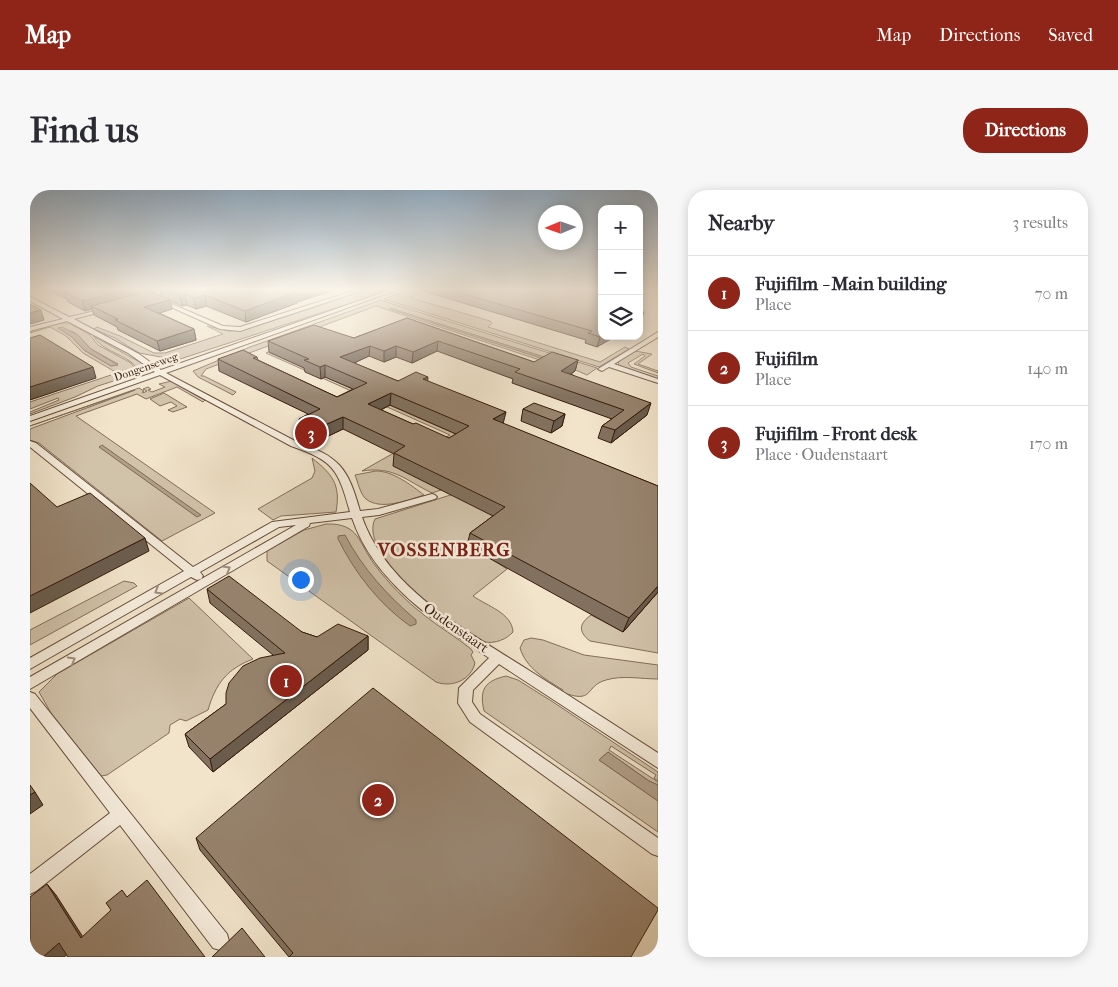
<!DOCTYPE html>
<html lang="en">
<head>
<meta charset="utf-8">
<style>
	:root { --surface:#fff; --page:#f7f7f7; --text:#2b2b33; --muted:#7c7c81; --line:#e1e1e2; --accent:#8f2418 }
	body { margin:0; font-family:"IM FELL French Canon",serif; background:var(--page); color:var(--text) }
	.controls { position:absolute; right:15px; top:15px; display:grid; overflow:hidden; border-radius:10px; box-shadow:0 2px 12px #0003 }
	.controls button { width:45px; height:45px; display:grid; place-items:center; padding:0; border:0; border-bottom:1px solid var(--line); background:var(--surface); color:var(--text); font:25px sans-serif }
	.compass { position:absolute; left:508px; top:15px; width:45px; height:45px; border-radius:50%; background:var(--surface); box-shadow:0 2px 12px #0003; rotate:268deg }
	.you { position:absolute; left:270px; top:389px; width:18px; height:18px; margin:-12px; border:4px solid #fff; border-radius:50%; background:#1a73e8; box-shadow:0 0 0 8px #1a73e833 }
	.badge { display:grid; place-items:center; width:32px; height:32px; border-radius:50%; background:var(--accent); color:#fff; font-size:16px; font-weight:700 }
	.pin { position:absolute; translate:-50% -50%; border:2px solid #fff; box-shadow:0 1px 5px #0006 }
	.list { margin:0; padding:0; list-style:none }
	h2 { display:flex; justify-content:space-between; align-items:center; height:65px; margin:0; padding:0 20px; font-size:21px }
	h2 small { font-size:16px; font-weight:400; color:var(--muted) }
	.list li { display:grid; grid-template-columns:32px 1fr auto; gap:15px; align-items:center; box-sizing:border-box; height:75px; padding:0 20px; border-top:1px solid var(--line) }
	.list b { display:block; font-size:19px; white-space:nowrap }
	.list p { margin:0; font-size:16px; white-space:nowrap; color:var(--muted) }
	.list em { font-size:16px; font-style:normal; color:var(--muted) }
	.icon { flex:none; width:28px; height:28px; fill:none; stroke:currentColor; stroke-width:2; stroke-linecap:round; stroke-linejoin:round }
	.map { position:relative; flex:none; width:628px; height:767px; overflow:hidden; border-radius:20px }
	header { display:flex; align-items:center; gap:30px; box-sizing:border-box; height:70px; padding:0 25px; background:var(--accent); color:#fff }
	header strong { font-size:24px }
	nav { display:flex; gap:28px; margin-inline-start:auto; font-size:18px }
	.intro { display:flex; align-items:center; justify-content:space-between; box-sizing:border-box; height:120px; padding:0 30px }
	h1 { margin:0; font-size:35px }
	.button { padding:12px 22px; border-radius:20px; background:var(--accent); color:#fff; font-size:18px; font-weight:700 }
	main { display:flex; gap:30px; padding:0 30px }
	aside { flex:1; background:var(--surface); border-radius:20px; box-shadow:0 2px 12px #0003 }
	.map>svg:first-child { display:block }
	.green { fill:#d1c2aa; stroke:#836e5a; fill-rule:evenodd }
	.water { fill:#b19f89; stroke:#7f6a56 }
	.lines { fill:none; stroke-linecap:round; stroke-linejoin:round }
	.minor-casing { stroke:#644c3a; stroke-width:2 }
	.minor { fill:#f6eddd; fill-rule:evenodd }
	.wall { fill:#82715f; stroke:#351a09; fill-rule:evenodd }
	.shaded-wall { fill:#6a5c4d; stroke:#351a09 }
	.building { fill:#97836e; stroke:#351a09; fill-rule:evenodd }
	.oneway { stroke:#9f8e7e }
	.labels { text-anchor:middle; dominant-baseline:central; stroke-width:5; stroke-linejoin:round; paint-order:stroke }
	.far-street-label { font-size:11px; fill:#351a09; stroke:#f6eddd }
	.street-label { font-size:14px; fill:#351a09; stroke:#f6eddd }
	.district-label { font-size:19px; font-weight:bold; letter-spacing:1px; fill:#7a1f14; stroke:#f6eddd }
</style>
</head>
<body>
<header>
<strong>Map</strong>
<nav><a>Map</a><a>Directions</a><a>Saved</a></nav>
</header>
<div class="intro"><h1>Find us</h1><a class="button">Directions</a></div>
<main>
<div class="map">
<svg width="628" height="767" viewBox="0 0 628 767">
	<rect width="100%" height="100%" fill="#f1e4cb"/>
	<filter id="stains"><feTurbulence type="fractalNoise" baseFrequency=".004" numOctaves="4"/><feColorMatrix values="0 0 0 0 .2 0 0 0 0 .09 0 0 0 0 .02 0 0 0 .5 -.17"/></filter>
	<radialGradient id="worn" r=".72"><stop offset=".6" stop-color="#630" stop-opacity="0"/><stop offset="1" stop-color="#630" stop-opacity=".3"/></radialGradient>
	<g class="green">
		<path d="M334,100H353L345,104L361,100L147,170L109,163L85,148L64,139L67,137L90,146L124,163H135L193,144L177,136L199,141L214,140Z"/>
		<path d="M378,100H396L381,108L460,131L462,133L458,137L570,172L595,157L599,159L569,177L354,109Z"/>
		<path d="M351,110L366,115L567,178L557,185L539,177L537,179L346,116L176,179L171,186H174L206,202L203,205L168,187L163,181L220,157Z"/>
		<path d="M26,133H39L59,144L68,155L101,173L108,183L68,196L45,207L0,224V222L29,210L28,208L0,219V212L87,183L53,163L36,146L20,137L0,143V140ZM29,138L44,142L61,159L88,174L81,176L54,160L42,147Z"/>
		<path d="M63,146L115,175L117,179L112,183C106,181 106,175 101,172C89,163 72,160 63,146Z"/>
		<path d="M605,161L622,164L608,174L628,181V183L604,174L615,166L613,164L598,173L601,177L628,186V189L588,175L589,171Z"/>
		<path d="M238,162L437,249L401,253L363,275L403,296L441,272L540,308L463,370L477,379L443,406C457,416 482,423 483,442C477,449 465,454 455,452C451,451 446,446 442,444C413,426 361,387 347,355C343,347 341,337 345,329L433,301L420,297L402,303C375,290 364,276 332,281L399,243L412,249L420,245L236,163Z"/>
		<path d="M142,191L175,210L173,212L147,197L116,209L107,204L46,226L185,323L132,351L9,253L0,250V239L105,200L0,236L109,198L114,201L112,202L113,203L117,201L113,199L118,197L121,199L118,200L122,202L135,197L129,194Z"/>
		<path d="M134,203L157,217L143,222L138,220L147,216L141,212L130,216L120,209Z"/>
		<path d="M282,268C302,284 311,294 306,322L251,326L243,330L228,319L282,288L285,281Z"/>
		<path d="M346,281C363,281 381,295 394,305C378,310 351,321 336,309C330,304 328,292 325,285Z"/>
		<path d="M296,334C330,333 328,353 345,375C358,393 376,411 394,425C409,437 426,447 441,459L443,462L441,465L445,473C441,490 422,498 406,492L237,371V361L274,340Z"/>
		<path d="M94,391L104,393L107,396L0,455V440Z"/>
		<path d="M628,402V463L560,451C547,441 550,433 561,425L593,442Z"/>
		<path d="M159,408L223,469C197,479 186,493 178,520L156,531L150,529L140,535L139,543L77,585L71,586L21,523L9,502L27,484Z"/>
		<path d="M501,448L513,450L554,465L628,475V489C612,489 592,485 576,490C554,496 565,515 532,502L533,500C515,489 496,478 490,458L494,450Z"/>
		<path d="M476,486L488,490L523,512L628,582V591L624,588L626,585L581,556L579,560L628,592V595L619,591L578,562L569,570L628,611V642L454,521C449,499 455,491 476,486Z"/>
	</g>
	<g class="water">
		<path d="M360,118L530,172L532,175L360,119Z"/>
		<path d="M32,137L48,145L61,159L88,175L81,176L54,160L42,147L28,138Z"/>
		<path d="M72,255L171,325L167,327L69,257Z"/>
		<path d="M315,345C333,379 357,405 386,430V434L380,436C349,414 325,383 308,349V346Z"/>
		<path d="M578,562L619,591L628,595V611L569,570Z"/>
	</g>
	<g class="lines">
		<defs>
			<g id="minor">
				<path d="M326,100H334L210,141L190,139L125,110L130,109L193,136L210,137Z"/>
				<path d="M360,100H367L136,183L267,252C310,267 318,278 330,321L348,319L402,304L405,305L407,307L405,309L349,325L332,327C358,401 438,441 500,481C543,508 585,535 628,563V578L469,474L443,500L442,512L450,524L628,648V666L622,664L440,532L428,513L429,498L459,468C406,432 344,393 322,328L280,333L279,336L0,499V487L266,335L249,337L170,382L173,386L171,389L167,390L161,387L0,479V468L154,381L0,257V251L6,253L163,377L242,332L320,322C308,279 304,271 261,256L130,185L0,231V226L125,182L98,163L37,131L0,141V137L33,129L0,111V107L39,127L78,118V120L44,129L109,164L131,180Z"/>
				<path d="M628,142V147L584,174L628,189V193L579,177L572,181L568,179Z"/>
				<path d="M0,502L5,504L197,744L199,751L197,758L190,760L183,758L90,635L6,701L0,704V684L80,623L0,518Z"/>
			</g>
		</defs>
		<use href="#minor" class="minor-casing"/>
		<use href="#minor" class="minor"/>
	</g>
	<g class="wall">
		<path d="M18,100H125V102H123L131,106L130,100H304L267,112V113L216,132L176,116L166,119L157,115L152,116L140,111L142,119L129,123L164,139L166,150L130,161L88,140L87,137L64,125L62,119L55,121L38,112L37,109Z"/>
		<path d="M393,100H572V146L567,157L555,153L556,150L393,101Z"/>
		<path d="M377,128L504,172L548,170L545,181L541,184L617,225L581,253L568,248L572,236L582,229L482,193L483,189L407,161L382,173L366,167L354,172L339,166L324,173L368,191H398L473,234L628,296V402L593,442L437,356L440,343L463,326L363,276L364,264L313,239L288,251L269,241V229L278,224L189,181L188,169L227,167L228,170L307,207L323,199L295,187L291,189L275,182L274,178L239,162L238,151L324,148ZM360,215L426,244L419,248L383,234L351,220Z"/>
		<path d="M493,219L535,224L532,236L521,243L491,231Z"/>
		<path d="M177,399L272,442L287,447L338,446V460L183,582L159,557L155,544L196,514L243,465L180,413Z"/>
		<path d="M166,648L601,767H259L170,660Z"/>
	</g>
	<g class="shaded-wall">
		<path d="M97,100H125V102L66,118L61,116L62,119L55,121L52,111Z"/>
		<path d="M270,100H304L267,112V113L216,132L215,121Z"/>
		<path d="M155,104L157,115L152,116L150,105Z"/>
		<path d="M175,105L176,116L166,119L164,108Z"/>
		<path d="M140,110L142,119L117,127L114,117Z"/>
		<path d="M11,120L14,130L0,134V123Z"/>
		<path d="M614,122L611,132L609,133V125Z"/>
		<path d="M164,139L166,150L130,161L127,151Z"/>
		<path d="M572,146H586L567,157L570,147Z"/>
		<path d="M408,151L407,161L382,173L383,162Z"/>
		<path d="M340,156L339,166L311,179L310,167Z"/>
		<path d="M366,156V167L354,172V161Z"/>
		<path d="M548,170L545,181L528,192L531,181Z"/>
		<path d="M295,175V187L291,189L290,177Z"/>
		<path d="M63,177L66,188L0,210V197Z"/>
		<path d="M398,187L397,198L393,189Z"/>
		<path d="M361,203L360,215L338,226V214Z"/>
		<path d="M621,213L617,225L581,253L585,240Z"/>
		<path d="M476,222L473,234L463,229Z"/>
		<path d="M535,224L532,236L521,243L524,231Z"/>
		<path d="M313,227V239L288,251V238Z"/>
		<path d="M115,348L119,361L0,423V406Z"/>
		<path d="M628,396V402L593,442L599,428Z"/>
		<path d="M338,446V460L183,582L180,569Z"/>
		<path d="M5,602L13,615L0,624V605Z"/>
		<path d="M17,694L26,705L60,758L51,748Z"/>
		<path d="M29,753L39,763L34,767H13Z"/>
	</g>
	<g class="building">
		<path d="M34,100H97L52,111L35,103L39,102Z"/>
		<path d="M137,100H270L264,102H266L215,121L175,105L164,108L155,104L150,105Z"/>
		<path d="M420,100H572V146L570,147L558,143L562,141Z"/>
		<path d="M119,101L140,110L114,117L164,139L127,151L85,130L88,129L61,116Z"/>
		<path d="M0,114L11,120L0,123Z"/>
		<path d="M609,121L614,122L609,125Z"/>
		<path d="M377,128L504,172L522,162L548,170L531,181L621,213L585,240L572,236L594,220L485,182L490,179L408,151L383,162L366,156L354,161L340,156L310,167L368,191L386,182L398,187L393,189L476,222L463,229L628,296V396L599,428L440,343L475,317L364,263L375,256L313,227L288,238L269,229L290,219L188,169L213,160L227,167L223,168L307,207L337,193L295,175L290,177L274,170L279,169L238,151L284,135L324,148ZM361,203L439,236L419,248L386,233L383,234L338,214Z"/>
		<path d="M10,145L63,177L0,197V148Z"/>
		<path d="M504,213L535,224L524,231L493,219Z"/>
		<path d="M0,293L27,317L60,303L115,348L0,406Z"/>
		<path d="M199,386L272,442L287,447L308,434L338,446L180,569L155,544L196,514V503L199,493L213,476L230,468L255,463L177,399Z"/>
		<path d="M343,498L628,718V720L601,767H259L263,763L166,648Z"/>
		<path d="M0,595L5,602L0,605Z"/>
		<path d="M117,690L175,767H38L29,753L13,767H0V707L17,694L51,748L81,720L76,713L92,700L97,707Z"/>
		<path d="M212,738L235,767H182Z"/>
	</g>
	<defs><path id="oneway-chevron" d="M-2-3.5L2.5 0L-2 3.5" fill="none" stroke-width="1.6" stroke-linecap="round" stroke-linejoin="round" transform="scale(1.25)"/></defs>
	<g class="oneway">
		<use href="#oneway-chevron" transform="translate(197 379) rotate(-30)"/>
		<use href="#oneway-chevron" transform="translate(128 401) rotate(150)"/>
		<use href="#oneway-chevron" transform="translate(42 470) rotate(-30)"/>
	</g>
	<linearGradient id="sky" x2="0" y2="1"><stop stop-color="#92acc2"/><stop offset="0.48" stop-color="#f9f3e8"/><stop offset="1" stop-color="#f9f3e8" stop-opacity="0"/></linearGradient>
	<rect width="628" height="207" fill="url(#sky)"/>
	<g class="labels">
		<g class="far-street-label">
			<text transform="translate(116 177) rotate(-19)">Dongenseweg</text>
		</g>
		<g class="street-label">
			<text transform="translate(426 438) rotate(35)">Oudenstaart</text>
		</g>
		<g class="district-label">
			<text x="414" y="360">VOSSENBERG</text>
		</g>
	</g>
	<rect width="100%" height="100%" filter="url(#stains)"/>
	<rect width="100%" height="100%" fill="url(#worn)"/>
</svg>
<div class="controls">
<button>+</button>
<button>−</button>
<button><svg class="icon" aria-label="layers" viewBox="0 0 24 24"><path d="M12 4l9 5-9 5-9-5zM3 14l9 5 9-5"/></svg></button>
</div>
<svg class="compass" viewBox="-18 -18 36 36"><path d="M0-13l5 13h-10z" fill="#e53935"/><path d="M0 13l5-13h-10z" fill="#7c7c81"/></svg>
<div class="you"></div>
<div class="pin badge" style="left:256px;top:491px">1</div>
<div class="pin badge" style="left:348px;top:610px">2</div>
<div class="pin badge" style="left:281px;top:243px">3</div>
</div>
<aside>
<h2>Nearby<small>3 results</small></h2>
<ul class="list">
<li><span class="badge">1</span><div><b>Fujifilm - Main building</b><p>Place</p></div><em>70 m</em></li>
<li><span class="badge">2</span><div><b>Fujifilm</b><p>Place</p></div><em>140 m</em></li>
<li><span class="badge">3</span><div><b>Fujifilm - Front desk</b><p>Place · Oudenstaart</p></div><em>170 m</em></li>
</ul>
</aside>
</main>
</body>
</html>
